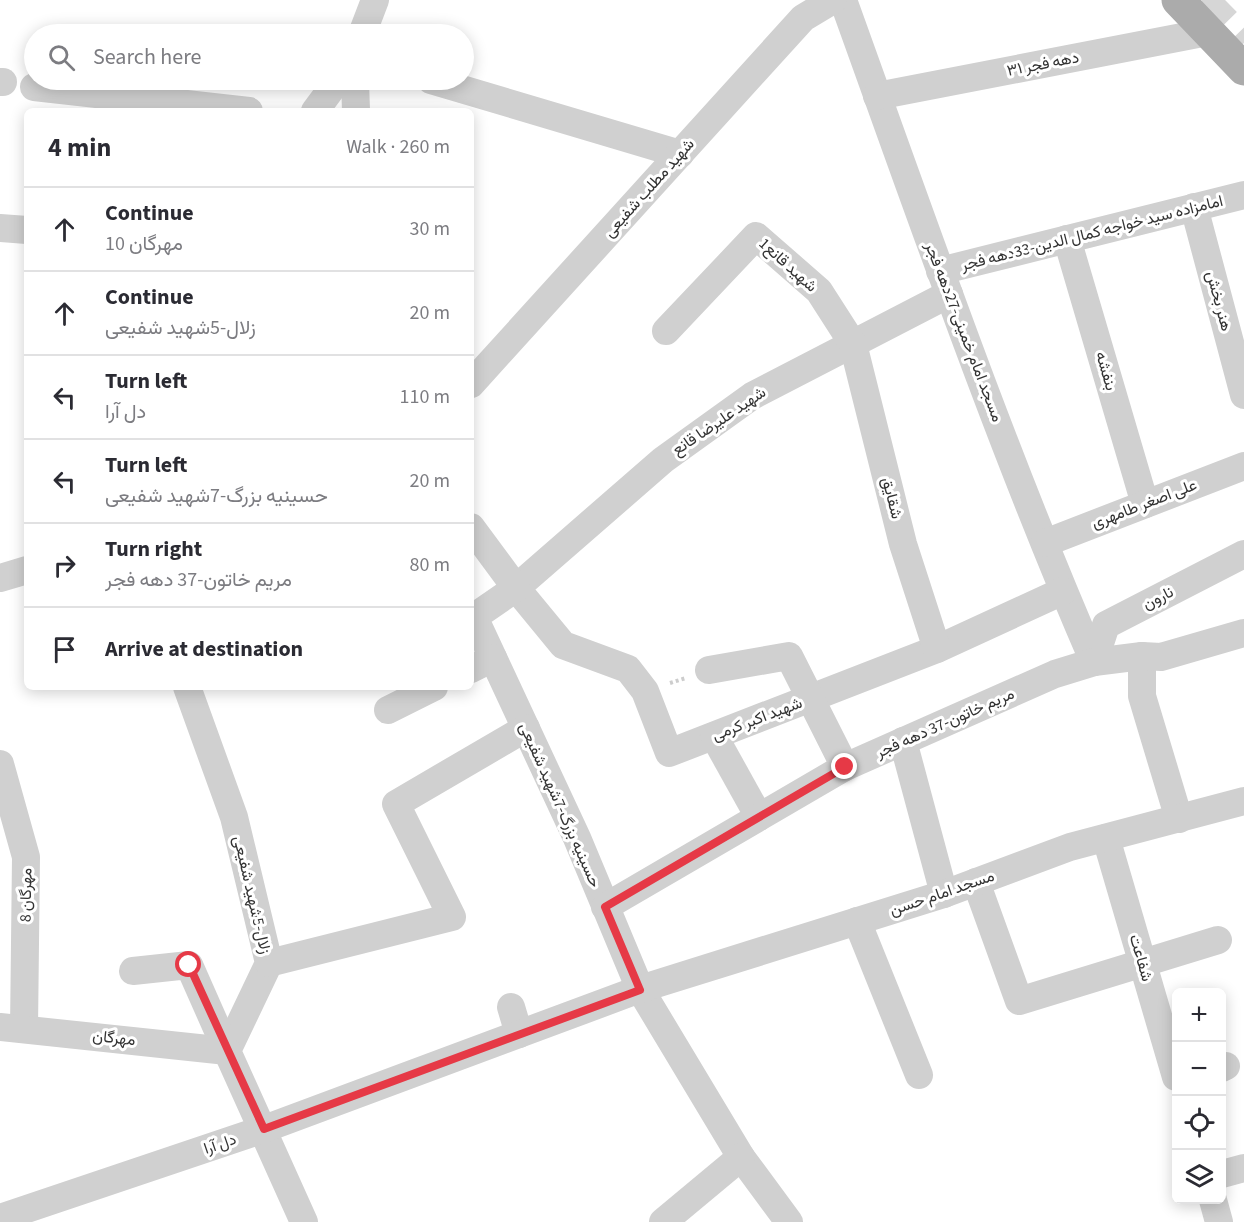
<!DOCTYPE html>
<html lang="en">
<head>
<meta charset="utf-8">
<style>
	:root { --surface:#fff; --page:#f7f7f7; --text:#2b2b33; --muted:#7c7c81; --line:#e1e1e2 }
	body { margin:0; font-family:"Source Sans 3",Vazirmatn,sans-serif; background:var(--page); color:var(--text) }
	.controls { position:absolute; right:18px; bottom:18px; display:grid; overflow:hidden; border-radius:9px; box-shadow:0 3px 15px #0003 }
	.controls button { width:54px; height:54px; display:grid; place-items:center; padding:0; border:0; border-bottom:2px solid var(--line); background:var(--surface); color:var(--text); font:30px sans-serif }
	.stop { position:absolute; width:18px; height:18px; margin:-14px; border:4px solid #e63946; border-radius:50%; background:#fff }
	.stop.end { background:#e63946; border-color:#fff; box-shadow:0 2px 6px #0008 }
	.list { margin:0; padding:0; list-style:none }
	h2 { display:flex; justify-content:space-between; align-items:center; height:78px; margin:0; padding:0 24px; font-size:26px }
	h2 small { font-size:20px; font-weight:400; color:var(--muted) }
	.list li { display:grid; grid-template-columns:39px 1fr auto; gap:18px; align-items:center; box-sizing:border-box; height:84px; padding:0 24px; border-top:2px solid var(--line) }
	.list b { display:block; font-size:22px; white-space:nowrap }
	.list p { margin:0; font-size:20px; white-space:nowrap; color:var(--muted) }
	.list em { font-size:20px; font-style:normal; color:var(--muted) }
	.icon { flex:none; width:33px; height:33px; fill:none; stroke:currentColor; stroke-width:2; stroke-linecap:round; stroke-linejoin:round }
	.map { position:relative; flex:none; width:1244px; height:1222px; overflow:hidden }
	.search { position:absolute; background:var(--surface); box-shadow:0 3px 15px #0003; left:24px; top:24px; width:450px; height:66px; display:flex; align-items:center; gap:15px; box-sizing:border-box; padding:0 21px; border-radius:33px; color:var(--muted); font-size:22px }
	.panel { position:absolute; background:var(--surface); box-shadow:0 3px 15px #0003; left:24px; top:108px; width:450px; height:582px; border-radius:9px }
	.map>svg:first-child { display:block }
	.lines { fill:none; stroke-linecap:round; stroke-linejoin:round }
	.major-tunnel { stroke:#d6d6d6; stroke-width:33; stroke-dasharray:33 16; stroke-linecap:butt }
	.path { stroke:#cdcdcd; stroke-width:4; stroke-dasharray:3 3; stroke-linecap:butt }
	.minor { stroke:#d0d0d0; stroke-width:28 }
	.major { stroke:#ababab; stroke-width:33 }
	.route { stroke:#e63946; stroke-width:8 }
	.labels { text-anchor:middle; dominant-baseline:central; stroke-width:6; stroke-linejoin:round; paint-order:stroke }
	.street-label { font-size:16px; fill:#333; stroke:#fff }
</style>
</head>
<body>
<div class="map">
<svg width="1244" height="1222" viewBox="0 0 1244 1222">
	<rect width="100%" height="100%" fill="#fff"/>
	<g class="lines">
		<path class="major-tunnel" d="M1202,0L1244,43"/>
		<path class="path" d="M670,683L686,678"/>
		<g class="minor">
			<path d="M843,0C923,222 1000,445 1094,662"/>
			<path d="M362,34L375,0"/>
			<path d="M355,80L356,111"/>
			<path d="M431,80L680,154"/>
			<path d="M0,82H3"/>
			<path d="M34,87L249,111"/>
			<path d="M877,96L1208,32"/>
			<path d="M315,111L338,80"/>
			<path d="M1194,207L1244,395"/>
			<path d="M0,228L27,230"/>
			<path d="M1067,239L1145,504"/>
			<path d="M940,271L1244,195"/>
			<path d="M949,294L752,396L663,460L516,588L563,645L628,669L645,691L669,753L937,649L1063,591"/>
			<path d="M666,331L756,236L819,291L853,344L903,544L937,649"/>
			<path d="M471,384L803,18L833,0"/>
			<path d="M471,527L516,588L474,617L577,838L640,989L741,1157L789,1222"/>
			<path d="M1045,543L1244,466"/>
			<path d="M0,578L27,570"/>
			<path d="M1142,656V696L1179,819"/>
			<path d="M1094,662L1106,625L1244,554"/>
			<path d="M471,669L493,658"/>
			<path d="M709,670L789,656L845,767"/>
			<path d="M187,687L234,817L269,963L227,1051L304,1222"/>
			<path d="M388,710L434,687"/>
			<path d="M714,736L759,817"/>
			<path d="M903,741L944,894"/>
			<path d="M0,764L26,857L24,1029"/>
			<path d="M1106,838L1176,1077"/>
			<path d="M976,882L1019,1001L1218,940"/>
			<path d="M605,907L845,767L1055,674L1094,662L1142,656L1161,657L1244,633"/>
			<path d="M857,921L919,1075"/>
			<path d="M269,963L452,917L396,804L526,728"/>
			<path d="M133,971L189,965L227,1051"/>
			<path d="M511,1007L519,1034"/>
			<path d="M0,1027L227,1051"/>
			<path d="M1222,1068L1226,1066"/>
			<path d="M1222,1174L1244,1168"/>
			<path d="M1213,1200L1219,1222"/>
			<path d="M0,1218L264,1129L640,989L944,894L1070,847L1244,801"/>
			<path d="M663,1222L741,1157"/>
		</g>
		<path class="major" d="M1178,0L1244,69"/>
	</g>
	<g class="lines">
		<path class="route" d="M189,965L264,1129L640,990L605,907L845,767"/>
	</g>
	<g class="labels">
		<g class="street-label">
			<text transform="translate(1043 64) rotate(-11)">دهه فجر ۳۱</text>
			<text transform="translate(649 188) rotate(-48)">شهید مطلب شفیعی</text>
			<text transform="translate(1092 233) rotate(-14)">امامزاده سید خواجه کمال الدین-33دهه فجر</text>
			<text transform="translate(788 265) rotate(42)">1شهید قانع</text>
			<text transform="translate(1219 301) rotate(75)">هنر بخش</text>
			<text transform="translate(964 332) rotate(69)">مسجد امام خمینی-27دهه فجر</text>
			<text transform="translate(1106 371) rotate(74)">بنفشه</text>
			<text transform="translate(719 421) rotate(-34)">شهید علیرضا قانع</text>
			<text transform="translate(892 498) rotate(76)">شقایق</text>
			<text transform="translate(1144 504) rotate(-21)">علی اصغر طامهری</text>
			<text transform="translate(1158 598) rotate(-27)">نارون</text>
			<text transform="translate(757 719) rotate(-21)">شهید اکبر کرمی</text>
			<text transform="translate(945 723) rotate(-24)">مریم خاتون-37 دهه فجر</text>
			<text transform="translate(560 805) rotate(66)">حسینیه بزرگ-7شهید شفیعی</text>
			<text transform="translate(942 893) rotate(-19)">مسجد امام حسن</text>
			<text transform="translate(26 895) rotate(-89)">مهرگان 8</text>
			<text transform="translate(252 895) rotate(77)">زلال-5شهید شفیعی</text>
			<text transform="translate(1141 958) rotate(74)">شفاعت</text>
			<text transform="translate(114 1038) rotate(6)">مهرگان</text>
			<text transform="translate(220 1144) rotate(-19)">دل آرا</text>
		</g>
	</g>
</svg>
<div class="controls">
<button>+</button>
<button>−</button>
<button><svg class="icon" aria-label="locate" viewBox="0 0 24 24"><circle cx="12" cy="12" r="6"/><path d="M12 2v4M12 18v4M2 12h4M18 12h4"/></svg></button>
<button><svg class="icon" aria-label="layers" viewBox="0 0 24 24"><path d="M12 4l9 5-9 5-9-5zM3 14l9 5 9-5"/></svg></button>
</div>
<div class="stop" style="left:189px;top:965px"></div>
<div class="stop end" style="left:845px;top:767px"></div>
<div class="search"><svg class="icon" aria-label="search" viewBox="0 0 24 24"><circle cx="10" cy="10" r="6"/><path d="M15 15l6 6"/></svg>Search here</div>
<section class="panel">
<h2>4 min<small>Walk · 260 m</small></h2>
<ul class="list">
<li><svg class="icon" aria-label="ahead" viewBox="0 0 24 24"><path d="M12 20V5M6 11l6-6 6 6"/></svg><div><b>Continue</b><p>مهرگان 10</p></div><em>30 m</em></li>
<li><svg class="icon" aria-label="ahead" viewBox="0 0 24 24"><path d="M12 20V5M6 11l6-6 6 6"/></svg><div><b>Continue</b><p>زلال-5شهید شفیعی</p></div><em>20 m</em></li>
<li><svg class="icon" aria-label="left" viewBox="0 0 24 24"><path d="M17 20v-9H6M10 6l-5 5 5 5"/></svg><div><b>Turn left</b><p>دل آرا</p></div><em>110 m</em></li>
<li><svg class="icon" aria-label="left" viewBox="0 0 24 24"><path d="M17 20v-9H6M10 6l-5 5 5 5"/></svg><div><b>Turn left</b><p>حسینیه بزرگ-7شهید شفیعی</p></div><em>20 m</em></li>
<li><svg class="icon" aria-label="right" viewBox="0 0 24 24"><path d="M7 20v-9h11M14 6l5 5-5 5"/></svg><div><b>Turn right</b><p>مریم خاتون-37 دهه فجر</p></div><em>80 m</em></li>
<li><svg class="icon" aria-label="arrive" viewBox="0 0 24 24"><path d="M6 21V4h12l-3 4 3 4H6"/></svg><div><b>Arrive at destination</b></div></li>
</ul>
</section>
</div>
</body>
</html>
